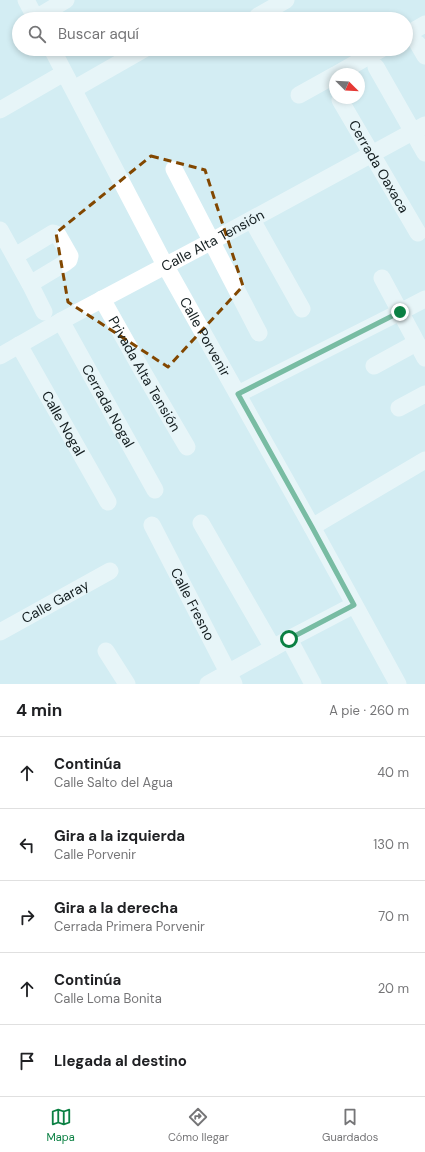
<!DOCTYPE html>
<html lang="es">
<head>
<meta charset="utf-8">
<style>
	:root { --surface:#fff; --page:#f6f6f6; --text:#202124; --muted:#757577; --line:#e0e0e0; --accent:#0b8043 }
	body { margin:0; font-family:"DM Sans",sans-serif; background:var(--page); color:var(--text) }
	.compass { position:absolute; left:329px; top:68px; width:36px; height:36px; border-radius:50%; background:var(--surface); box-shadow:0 2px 6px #0003; rotate:114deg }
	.stop { position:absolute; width:12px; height:12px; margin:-9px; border:3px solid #0b8043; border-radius:50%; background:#fff }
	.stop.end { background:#0b8043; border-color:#fff; box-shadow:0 1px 4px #0008 }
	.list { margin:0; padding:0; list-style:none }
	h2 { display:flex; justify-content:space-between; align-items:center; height:52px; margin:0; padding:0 16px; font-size:17px }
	h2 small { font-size:13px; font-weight:400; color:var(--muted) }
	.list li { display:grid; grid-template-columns:26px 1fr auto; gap:12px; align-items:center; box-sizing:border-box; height:72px; padding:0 16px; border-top:1px solid var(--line) }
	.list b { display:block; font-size:15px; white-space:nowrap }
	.list p { margin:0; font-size:13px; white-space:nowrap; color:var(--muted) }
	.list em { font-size:13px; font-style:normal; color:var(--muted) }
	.icon { flex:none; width:22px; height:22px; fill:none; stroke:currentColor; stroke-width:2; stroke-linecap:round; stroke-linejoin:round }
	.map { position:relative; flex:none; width:425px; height:684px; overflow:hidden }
	.search { position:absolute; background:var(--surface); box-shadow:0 2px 6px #0003; left:12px; right:12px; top:12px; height:44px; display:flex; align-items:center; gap:10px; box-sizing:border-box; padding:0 14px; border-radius:22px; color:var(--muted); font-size:15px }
	.sheet { height:412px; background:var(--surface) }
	nav { display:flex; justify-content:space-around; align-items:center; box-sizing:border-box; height:56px; border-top:1px solid var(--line); background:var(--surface); font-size:11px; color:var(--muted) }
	nav a { display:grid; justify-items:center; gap:2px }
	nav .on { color:var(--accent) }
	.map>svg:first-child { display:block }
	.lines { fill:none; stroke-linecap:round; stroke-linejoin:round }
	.minor { stroke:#fff; stroke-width:17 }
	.route { stroke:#0b8043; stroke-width:5 }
	.marked { fill:none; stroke:#824700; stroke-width:3; stroke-dasharray:8 5; stroke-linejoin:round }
	.labels { text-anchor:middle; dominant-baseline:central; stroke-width:3.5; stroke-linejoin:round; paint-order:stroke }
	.street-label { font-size:14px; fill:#141e20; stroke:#d3edf3 }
</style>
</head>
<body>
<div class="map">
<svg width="425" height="684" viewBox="0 0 425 684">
	<rect width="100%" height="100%" fill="#d3edf3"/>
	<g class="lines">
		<g class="minor">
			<path d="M26,0L36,19"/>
			<path d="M258,16L286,0"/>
			<path d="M36,18L66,0"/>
			<path d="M406,35L425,24"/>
			<path d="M418,44L425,56"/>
			<path id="s1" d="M52,49L165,265L312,527L398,684"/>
			<path d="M376,67L425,153"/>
			<path d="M337,74L381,49"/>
			<path d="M74,89L144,49"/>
			<path d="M299,95L335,75"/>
			<path id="s2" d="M340,100L418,233"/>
			<path d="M0,110L64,73"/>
			<path d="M174,169L259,333"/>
			<path d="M252,220L302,309"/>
			<path d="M0,230L30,284L44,312"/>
			<path d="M15,256L53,233L58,235L70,256L69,260L65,263L30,284"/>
			<path d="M382,278L425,358"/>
			<path id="s3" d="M102,299L143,372L187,447"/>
			<path id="s4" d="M61,321L155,490"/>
			<path id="s5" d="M19,345L108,502"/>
			<path id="s6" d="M0,356L61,321L212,241L425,125"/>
			<path d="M374,366L416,343"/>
			<path d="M238,394L400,312L425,299"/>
			<path d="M399,408L425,394"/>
			<path d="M201,523L273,648"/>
			<path id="s7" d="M152,525L234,684"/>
			<path d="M312,527L425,460"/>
			<path id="s8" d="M0,632L110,571"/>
			<path d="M289,639L313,684"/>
			<path d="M106,651L127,684"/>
			<path d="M208,684L289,639L354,605"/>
		</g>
	</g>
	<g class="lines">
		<path class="route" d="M289,639L354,605L312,527L238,394L400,312"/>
	</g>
	<path d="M0 0H425V684H0ZM151,156L205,170L243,286L168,367L68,302L56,233Z" fill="#d3edf3" fill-opacity=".55" fill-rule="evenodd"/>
	<path class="marked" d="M151,156L205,170L243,286L168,367L68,302L56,233Z"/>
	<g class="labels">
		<g class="street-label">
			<text stroke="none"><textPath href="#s2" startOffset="77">Cerrada Oaxaca</textPath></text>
			<text stroke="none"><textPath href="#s6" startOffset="242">Calle Alta Tensión</textPath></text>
			<text stroke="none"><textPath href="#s1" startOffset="326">Calle Porvenir</textPath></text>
			<text stroke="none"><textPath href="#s3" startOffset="86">Privada Alta Tensión</textPath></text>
			<text stroke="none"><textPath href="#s4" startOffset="97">Cerrada Nogal</textPath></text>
			<text stroke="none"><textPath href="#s5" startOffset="90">Calle Nogal</textPath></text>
			<text stroke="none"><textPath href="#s8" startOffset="63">Calle Garay</textPath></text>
			<text stroke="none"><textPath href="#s7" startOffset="89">Calle Fresno</textPath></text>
		</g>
	</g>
</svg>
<svg class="compass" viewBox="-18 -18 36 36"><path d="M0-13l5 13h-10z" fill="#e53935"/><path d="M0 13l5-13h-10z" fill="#757577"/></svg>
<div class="stop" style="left:289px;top:639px"></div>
<div class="stop end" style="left:400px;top:312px"></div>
<div class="search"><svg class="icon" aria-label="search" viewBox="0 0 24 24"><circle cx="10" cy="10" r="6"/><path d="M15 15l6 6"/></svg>Buscar aquí</div>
</div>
<section class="sheet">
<h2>4 min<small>A pie · 260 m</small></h2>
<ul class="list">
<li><svg class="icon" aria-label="ahead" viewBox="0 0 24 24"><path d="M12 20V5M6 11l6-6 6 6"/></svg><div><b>Continúa</b><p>Calle Salto del Agua</p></div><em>40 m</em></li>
<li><svg class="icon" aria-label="left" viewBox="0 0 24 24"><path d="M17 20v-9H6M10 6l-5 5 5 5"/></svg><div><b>Gira a la izquierda</b><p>Calle Porvenir</p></div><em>130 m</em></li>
<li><svg class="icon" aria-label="right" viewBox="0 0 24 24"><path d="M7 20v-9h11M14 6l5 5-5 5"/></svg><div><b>Gira a la derecha</b><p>Cerrada Primera Porvenir</p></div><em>70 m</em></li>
<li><svg class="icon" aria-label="ahead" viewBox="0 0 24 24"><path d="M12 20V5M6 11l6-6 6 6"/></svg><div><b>Continúa</b><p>Calle Loma Bonita</p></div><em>20 m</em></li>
<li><svg class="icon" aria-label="arrive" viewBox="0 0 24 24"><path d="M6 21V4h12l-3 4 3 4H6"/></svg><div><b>Llegada al destino</b></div></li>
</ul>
</section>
<nav>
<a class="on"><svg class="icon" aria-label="map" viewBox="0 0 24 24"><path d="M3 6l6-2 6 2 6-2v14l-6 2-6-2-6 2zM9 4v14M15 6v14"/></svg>Mapa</a>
<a><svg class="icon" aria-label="directions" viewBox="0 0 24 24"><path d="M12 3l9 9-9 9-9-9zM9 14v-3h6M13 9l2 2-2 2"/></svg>Cómo llegar</a>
<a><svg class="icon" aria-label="saved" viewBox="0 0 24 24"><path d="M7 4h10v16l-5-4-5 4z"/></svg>Guardados</a>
</nav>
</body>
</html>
